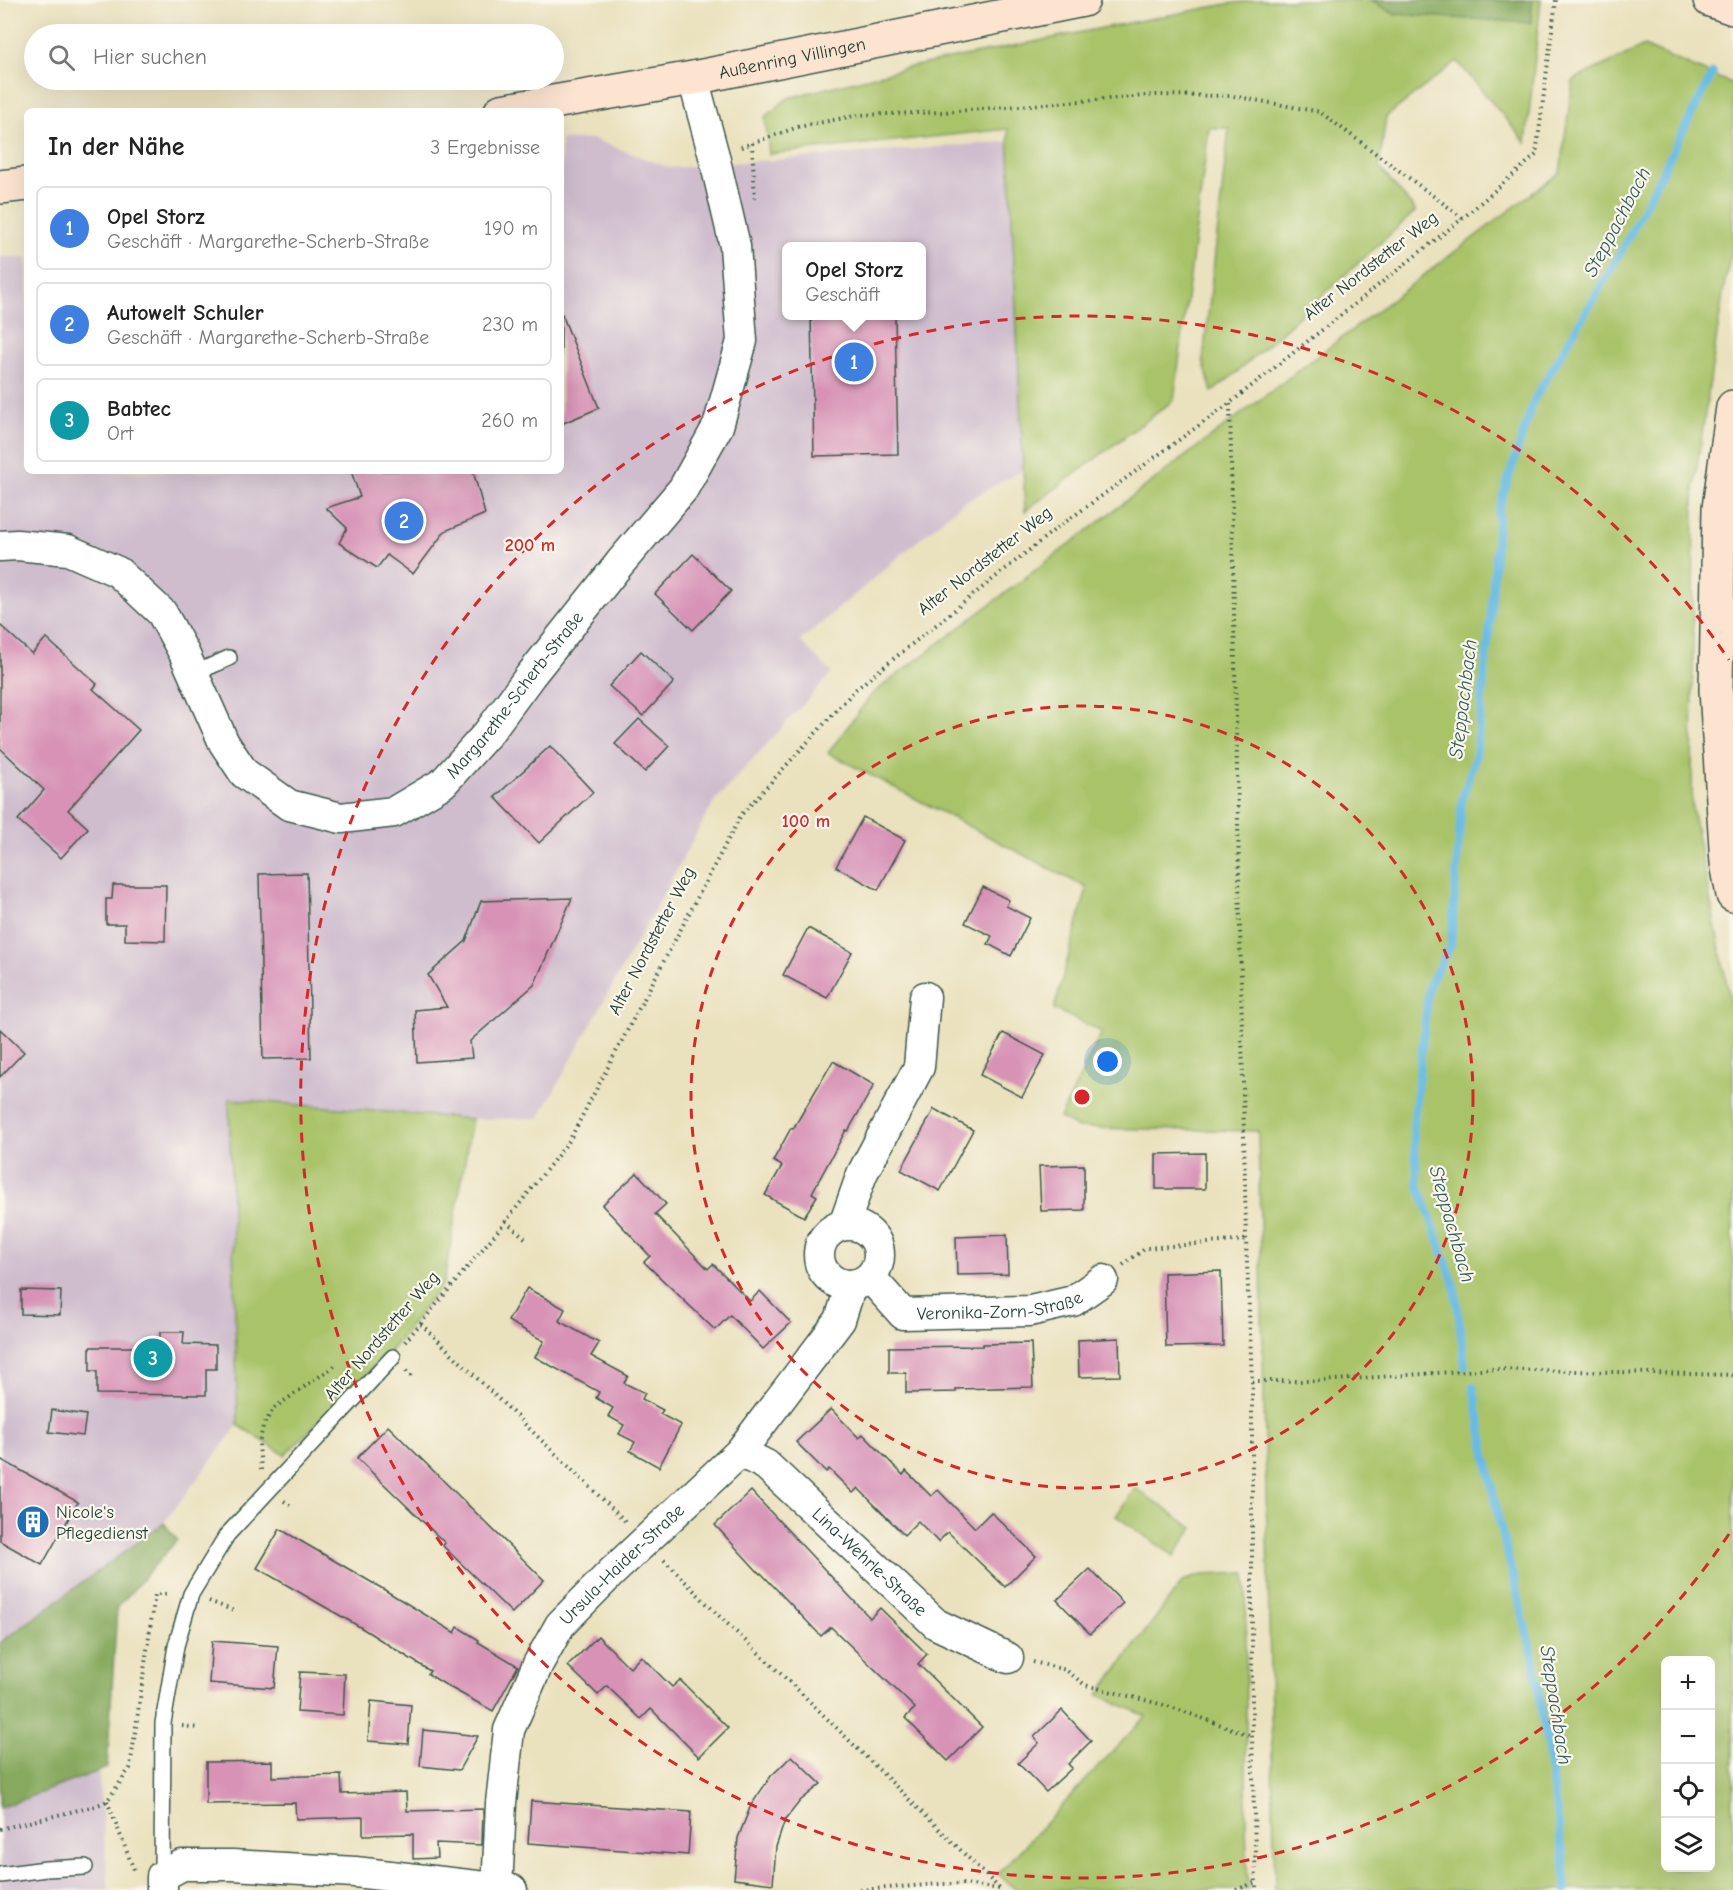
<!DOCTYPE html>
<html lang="de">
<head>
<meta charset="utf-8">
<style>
	:root { --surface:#fff; --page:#f2f2f2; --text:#222; --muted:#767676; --line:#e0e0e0; --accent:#1a73e8 }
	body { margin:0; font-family:"Comic Neue",sans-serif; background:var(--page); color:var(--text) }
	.controls { position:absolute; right:18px; bottom:18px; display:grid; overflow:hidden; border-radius:9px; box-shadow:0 6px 24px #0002 }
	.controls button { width:54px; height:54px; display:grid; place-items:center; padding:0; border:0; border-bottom:2px solid var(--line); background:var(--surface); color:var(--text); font:30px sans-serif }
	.you { position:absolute; left:1108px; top:1062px; width:21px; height:21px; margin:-15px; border:4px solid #fff; border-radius:50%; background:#1a73e8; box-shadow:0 0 0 9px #1a73e833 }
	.badge { display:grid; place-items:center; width:39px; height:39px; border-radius:50%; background:var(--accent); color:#fff; font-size:20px; font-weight:700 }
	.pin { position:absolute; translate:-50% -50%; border:3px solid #fff; box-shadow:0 2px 6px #0006 }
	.popup { position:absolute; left:782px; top:242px; width:144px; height:78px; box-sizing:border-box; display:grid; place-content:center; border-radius:9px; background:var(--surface); filter:drop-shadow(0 2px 4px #0005); font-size:20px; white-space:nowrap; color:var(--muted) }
	.popup b { font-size:22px; color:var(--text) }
	.popup::after { content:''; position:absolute; left:50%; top:100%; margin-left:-12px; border:12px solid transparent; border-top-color:var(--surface) }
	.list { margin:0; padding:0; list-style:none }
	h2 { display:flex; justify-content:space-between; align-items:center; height:78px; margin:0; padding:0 24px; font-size:26px }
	h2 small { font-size:20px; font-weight:400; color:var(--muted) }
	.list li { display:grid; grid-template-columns:39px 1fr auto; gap:18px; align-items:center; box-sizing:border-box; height:84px; margin:0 12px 12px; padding:0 12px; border:2px solid var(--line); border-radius:9px }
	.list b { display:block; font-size:22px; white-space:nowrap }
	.list p { margin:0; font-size:20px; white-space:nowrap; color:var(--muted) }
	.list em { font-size:20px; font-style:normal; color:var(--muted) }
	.icon { flex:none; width:33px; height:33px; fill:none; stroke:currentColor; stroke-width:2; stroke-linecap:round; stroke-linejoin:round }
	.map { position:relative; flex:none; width:1733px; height:1890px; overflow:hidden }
	.search { position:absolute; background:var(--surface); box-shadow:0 6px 24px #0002; left:24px; top:24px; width:540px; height:66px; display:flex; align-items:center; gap:15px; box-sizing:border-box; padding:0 21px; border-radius:33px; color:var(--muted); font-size:22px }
	.panel { position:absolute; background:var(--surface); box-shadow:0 6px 24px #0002; left:24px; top:108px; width:540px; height:366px; border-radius:9px }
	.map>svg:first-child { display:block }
	.industrial { fill:#cfbdce; fill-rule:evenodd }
	.green { fill:#a9c369; stroke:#64804e; stroke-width:1.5; fill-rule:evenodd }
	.forest { fill:#86a95d; stroke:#527348; stroke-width:1.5 }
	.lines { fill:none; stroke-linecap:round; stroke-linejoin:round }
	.stream { stroke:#67bbe3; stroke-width:8 }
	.building { fill:#d792b6 }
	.lane-casing { stroke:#3d5649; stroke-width:18 }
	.street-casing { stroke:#3d5649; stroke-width:33 }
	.secondary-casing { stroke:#3d5649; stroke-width:36 }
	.path { stroke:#3d5649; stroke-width:4; stroke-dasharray:1.5 4.5; stroke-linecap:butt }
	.lane { stroke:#fff; stroke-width:15 }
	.street { stroke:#fff; stroke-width:30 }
	.secondary { stroke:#fde4d1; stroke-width:33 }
	.ring { fill:none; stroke:#d62828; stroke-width:3; stroke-dasharray:10 8 }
	.labels { text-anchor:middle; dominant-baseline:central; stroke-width:4.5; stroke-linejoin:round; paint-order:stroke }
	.street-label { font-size:18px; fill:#1f3d34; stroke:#fbf7ec }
	.poi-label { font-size:18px; fill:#1f3d34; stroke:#fbf7ec; text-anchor:start }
	.water-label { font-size:20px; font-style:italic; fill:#315c60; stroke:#fbf7ec }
	.centre { fill:#d62828; stroke:#fbf7ec; stroke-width:3 }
	.ring-label { font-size:18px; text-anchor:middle; font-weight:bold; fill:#d62828; stroke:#fbf7ec; stroke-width:4.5; stroke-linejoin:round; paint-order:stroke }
</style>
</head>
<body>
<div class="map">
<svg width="1733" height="1890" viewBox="0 0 1733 1890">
	<rect width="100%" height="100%" fill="#fbf7ec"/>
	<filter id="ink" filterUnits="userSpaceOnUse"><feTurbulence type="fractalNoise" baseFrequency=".0167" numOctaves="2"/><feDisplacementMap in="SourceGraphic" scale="12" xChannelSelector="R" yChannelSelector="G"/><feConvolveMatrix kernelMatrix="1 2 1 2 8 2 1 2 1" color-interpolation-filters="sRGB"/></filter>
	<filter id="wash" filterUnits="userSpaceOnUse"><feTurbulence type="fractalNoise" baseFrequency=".008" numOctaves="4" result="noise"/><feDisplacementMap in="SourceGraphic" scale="24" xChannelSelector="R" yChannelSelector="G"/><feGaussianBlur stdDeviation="1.35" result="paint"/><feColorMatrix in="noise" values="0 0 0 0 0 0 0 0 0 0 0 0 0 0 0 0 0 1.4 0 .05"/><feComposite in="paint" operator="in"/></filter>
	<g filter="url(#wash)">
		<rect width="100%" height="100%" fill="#eae1be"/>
		<path class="industrial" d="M1181,128L1152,399L961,504L800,641L832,673L714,802L539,1118L472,1119L229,1100L238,1425L85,1627L109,1890H0V257H27V471H561V140L593,139L670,168ZM786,246H922V316H786Z"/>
		<g class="green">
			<path d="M1259,0H1541L1526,143L1457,61L1386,117L1379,167L1416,211L1236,373L1212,392L1203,360L1229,128H1209L1174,400L1025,511L1008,129L769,154L765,117L788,98L910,67L1107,27L1227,4Z"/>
			<path d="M1644,46L1733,84V246L1725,281L1694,487L1692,808L1733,1015V1890H1275L1258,1131L1078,1128L1060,1118L1102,1032L1054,1009L1087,888L828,753L872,694L1560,172L1573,80ZM1710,1660V1868H1666V1660Z"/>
			<path d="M229,1099L472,1119L444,1282L393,1348L285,1455L238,1425Z"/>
			<path d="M1135,1488L1193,1528L1174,1556L1116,1516Z"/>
			<path d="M1246,1573V1823L1248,1890H1016L998,1874L1146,1716L1098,1695L1183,1581L1202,1575Z"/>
		</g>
		<g class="forest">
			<path d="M1371,0H1532L1531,23L1394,14Z"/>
			<path d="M164,1523L177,1540L117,1608L107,1768L0,1808V1643Z"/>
		</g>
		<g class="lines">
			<g class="stream">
				<path d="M1465,1366L1455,1287L1418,1183L1413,1128L1429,985L1451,945L1462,799L1476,756L1490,624L1499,508L1534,400L1620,254L1713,73"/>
				<path d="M1473,1386L1497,1512L1534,1661L1564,1859L1566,1890"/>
			</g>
		</g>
		<g id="blocks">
			<g class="building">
				<path d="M562,314L599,408L561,424V315Z"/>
				<path d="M811,315H895L898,454L814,456Z"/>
				<path d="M351,471H473L485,514L445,531L413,574L387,555L377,568L339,543L347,528L326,508L360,497Z"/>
				<path d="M693,554L731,591L693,630L655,594Z"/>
				<path d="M0,625L32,654L46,638L97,684L93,689L139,730L68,810L88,828L61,858L18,820L44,790L0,748Z"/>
				<path d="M641,651L674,682L643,716L609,686Z"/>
				<path d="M639,719L669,746L645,772L615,744Z"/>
				<path d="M550,746L593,792L539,843L495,797Z"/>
				<path d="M863,817L905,840L878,890L836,867Z"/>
				<path d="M307,873L311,1058L263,1059L259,874Z"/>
				<path d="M113,885H166L165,941L125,940V924H106V899H112Z"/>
				<path d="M983,887L1009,900L1006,906L1030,918L1011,956L988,944L992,936L965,923Z"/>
				<path d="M572,898L534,985L470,1041L472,1058L417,1062L415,1010L447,1007L428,975L466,941L481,901Z"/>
				<path d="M808,928L852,952L827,998L783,975Z"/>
				<path d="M0,1029L24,1052L0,1077Z"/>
				<path d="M1003,1033L1045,1055L1022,1097L980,1075Z"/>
				<path d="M833,1061L874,1085L848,1131L846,1130L812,1193L817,1196L804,1217L765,1195L782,1166L773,1161L791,1128L793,1129Z"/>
				<path d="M934,1109L973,1130L940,1191L901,1170Z"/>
				<path d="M1205,1153V1189H1156V1154Z"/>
				<path d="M1084,1165V1210L1041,1211L1039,1166Z"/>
				<path d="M637,1173L666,1204L655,1214L708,1269L713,1264L750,1301L760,1291L791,1323L763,1349L730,1315L715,1330L644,1262L650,1256L602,1205Z"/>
				<path d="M1007,1235L1008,1274L957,1275L956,1237Z"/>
				<path d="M1221,1271L1223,1346L1166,1347L1164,1273Z"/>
				<path d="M527,1288L565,1309L559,1321L599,1343L591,1356L628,1376L624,1383L645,1393L642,1399L663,1410L660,1414L681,1425L659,1467L630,1451L635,1442L619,1434L624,1425L608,1416L613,1408L596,1398L599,1392L535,1357L544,1341L508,1321Z"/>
				<path d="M21,1290L61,1291L60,1315L21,1314Z"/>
				<path d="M160,1332H184L183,1344L216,1345V1369H206V1395L97,1394V1371H90V1347H160Z"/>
				<path d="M1119,1338L1120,1376L1079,1377L1078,1340Z"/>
				<path d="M1031,1343L1033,1387L956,1389V1392L906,1393V1373H889V1347L983,1346V1344Z"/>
				<path d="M831,1409L859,1438L863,1434L903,1475L906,1471L931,1496L938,1490L975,1528L991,1512L1036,1556L1005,1587L948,1532L938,1542L918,1521L904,1535L858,1488L853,1493L829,1469L826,1472L796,1442Z"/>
				<path d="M52,1410L86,1415L83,1436L49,1432Z"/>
				<path d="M388,1426L544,1580L512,1613L443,1546L445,1543L357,1458Z"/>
				<path d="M0,1459L78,1502L42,1565L0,1541Z"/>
				<path d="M751,1491L870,1618L880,1608L927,1654L918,1664L982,1727L948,1761L905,1718L915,1708L831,1627L821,1636L761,1573L760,1574L715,1525Z"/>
				<path d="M280,1529L383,1589L455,1633L458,1627L479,1640L478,1642L518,1666L493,1711L449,1687L428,1674L430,1671L360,1627L257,1568Z"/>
				<path d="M1090,1569L1123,1603L1090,1634L1057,1600Z"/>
				<path d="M598,1636L630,1668L641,1656L672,1687L680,1680L728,1728L699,1757L651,1709L641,1719L607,1686L598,1695L568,1666Z"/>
				<path d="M212,1641L278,1646L274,1688L209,1683Z"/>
				<path d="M300,1672L345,1674L343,1715L297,1712Z"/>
				<path d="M371,1701L411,1705L408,1744L368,1741Z"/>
				<path d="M1062,1710L1091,1741L1068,1764L1072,1768L1046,1792L1018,1763L1039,1743L1034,1737Z"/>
				<path d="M423,1730L453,1733L478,1736L459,1770L420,1766Z"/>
				<path d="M792,1756L821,1784L800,1801L785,1820L776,1847L773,1884L734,1879L738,1838L751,1805L771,1776Z"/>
				<path d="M272,1761V1777L341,1775L342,1794L406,1792L407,1811L483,1809L482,1845L436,1843L437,1858L413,1859V1834L363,1835V1817L296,1819L295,1803L206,1804V1762Z"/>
				<path d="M531,1801L691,1812L688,1855L528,1843Z"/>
			</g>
		</g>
	</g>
	<g filter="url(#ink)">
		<use href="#blocks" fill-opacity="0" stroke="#3d5649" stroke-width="1.5"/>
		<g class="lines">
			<defs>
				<g id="lane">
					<path d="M193,674L229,658"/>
					<path d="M0,1875L46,1869L85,1867"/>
					<path d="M162,1876L163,1723L176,1646L191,1594L227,1535L393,1357"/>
				</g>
				<g id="street">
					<path id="s1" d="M0,546L17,545L68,550L118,572L162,613L184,653L224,743L244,773L289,805L341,818L394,812L443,783L488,733L530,676L620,563L683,489L718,426L742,341L735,246L714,156L693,78"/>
					<circle cx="849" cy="1255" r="30"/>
					<path d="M844,1225L862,1174L919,1067L925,997"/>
					<path id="s2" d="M870,1277L903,1314L1030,1311L1073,1301L1103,1280"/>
					<path id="s3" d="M740,1452L766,1465L936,1624L1008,1658"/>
					<path d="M162,1890V1876L182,1865H232L355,1872L512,1890"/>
					<path id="s4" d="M497,1890L501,1803L509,1730L538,1664L560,1625L611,1573L740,1452L840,1320L851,1285"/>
				</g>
				<g id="secondary">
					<path d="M1710,0L1733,8"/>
					<path id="s5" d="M501,111L693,78L1083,0"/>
					<path d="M0,187L27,184"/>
					<path d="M1733,407L1719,508L1716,690L1727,863L1733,895"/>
				</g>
			</defs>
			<use href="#lane" class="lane-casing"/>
			<use href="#street" class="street-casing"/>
			<use href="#secondary" class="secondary-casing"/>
			<g class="path">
				<path d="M752,143L755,201"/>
				<path d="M741,147L798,127L859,115L944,112L1157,95L1233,96L1320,112L1463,218"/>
				<path d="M1230,404L1246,1240L1252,1381V1736L1256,1890"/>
				<path d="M506,1221L527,1240"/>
				<path d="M1123,1265L1146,1248L1246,1240"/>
				<path d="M421,1324L625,1521"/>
				<path d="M405,1342L506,1221L569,1141L741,815L856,689L1053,531L1230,403L1463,218L1536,155L1556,0"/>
				<path d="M406,1371L412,1377"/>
				<path d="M1252,1381H1320L1495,1369L1733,1375"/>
				<path d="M261,1470L259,1444L263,1426L274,1408L336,1365"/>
				<path d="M284,1501L293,1507"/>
				<path d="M664,1560L718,1615L797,1689L1001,1890"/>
				<path d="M209,1601L234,1611"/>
				<path d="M1033,1662L1066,1670L1085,1685L1168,1706L1252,1736"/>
				<path d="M182,1726L199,1728"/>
				<path d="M107,1801L134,1870"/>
				<path d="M0,1829L95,1806L107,1801L130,1768L155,1594H170"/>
				<path d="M860,1890L940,1884H965L999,1889"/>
				<path d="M1236,1890L1256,1882"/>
			</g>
			<use href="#lane" class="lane"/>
			<use href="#street" class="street"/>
			<use href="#secondary" class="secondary"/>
		</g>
	</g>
	<g class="ring">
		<circle cx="1082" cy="1097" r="391"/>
		<path d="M1729 1534A781 781 0 1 1 1729 660"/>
	</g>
	<defs>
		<symbol id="building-disc" viewBox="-11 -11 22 22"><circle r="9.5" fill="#1f6fb2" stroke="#fbf7ec"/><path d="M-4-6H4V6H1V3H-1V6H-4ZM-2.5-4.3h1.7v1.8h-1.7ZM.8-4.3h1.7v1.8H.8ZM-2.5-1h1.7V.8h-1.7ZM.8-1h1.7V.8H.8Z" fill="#fff"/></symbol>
	</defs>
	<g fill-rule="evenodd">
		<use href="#building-disc" x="14" y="1503" width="38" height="38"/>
	</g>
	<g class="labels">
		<g class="street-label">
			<text stroke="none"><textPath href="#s5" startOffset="296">Außenring Villingen</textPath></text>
			<text transform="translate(1371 266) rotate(-38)">Alter Nordstetter Weg</text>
			<text transform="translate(985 561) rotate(-38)">Alter Nordstetter Weg</text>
			<text stroke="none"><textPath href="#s1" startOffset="696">Margarethe-Scherb-Straße</textPath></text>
			<text transform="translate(652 941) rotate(-62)">Alter Nordstetter Weg</text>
			<text stroke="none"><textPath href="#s2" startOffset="147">Veronika-Zorn-Straße</textPath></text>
			<text transform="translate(382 1336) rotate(-49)">Alter Nordstetter Weg</text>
			<text stroke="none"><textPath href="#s3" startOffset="171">Lina-Wehrle-Straße</textPath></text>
			<text stroke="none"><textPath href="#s4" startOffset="364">Ursula-Haider-Straße</textPath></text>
		</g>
		<g class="poi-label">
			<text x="56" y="1512">Nicole's<tspan x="56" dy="21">Pflegedienst</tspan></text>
		</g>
		<g class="water-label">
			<text transform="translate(1617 222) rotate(-62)">Steppachbach</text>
			<text transform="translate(1463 699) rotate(-83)">Steppachbach</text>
			<text transform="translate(1452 1224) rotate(74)">Steppachbach</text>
			<text transform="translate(1556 1705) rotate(81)">Steppachbach</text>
		</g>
	</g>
	<circle cx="1082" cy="1097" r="9" class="centre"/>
	<g class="ring-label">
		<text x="530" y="551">200 m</text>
		<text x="806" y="827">100 m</text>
	</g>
</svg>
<div class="controls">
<button>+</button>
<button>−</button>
<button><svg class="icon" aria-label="locate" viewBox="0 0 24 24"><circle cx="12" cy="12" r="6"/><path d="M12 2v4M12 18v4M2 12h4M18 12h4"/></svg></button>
<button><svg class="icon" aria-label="layers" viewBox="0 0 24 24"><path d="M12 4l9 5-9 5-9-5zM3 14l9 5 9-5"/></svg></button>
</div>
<div class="you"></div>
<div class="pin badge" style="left:854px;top:362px;background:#3f7fe0">1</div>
<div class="popup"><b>Opel Storz</b>Geschäft</div>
<div class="pin badge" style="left:404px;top:521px;background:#3f7fe0">2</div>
<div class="pin badge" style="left:153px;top:1358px;background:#0f9aa8">3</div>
<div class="search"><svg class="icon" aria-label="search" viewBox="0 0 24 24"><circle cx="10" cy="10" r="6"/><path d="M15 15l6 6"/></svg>Hier suchen</div>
<section class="panel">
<h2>In der Nähe<small>3 Ergebnisse</small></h2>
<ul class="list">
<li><span class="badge" style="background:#3f7fe0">1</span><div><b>Opel Storz</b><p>Geschäft · Margarethe-Scherb-Straße</p></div><em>190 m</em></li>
<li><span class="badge" style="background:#3f7fe0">2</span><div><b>Autowelt Schuler</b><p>Geschäft · Margarethe-Scherb-Straße</p></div><em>230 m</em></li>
<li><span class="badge" style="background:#0f9aa8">3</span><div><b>Babtec</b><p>Ort</p></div><em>260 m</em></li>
</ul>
</section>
</div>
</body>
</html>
